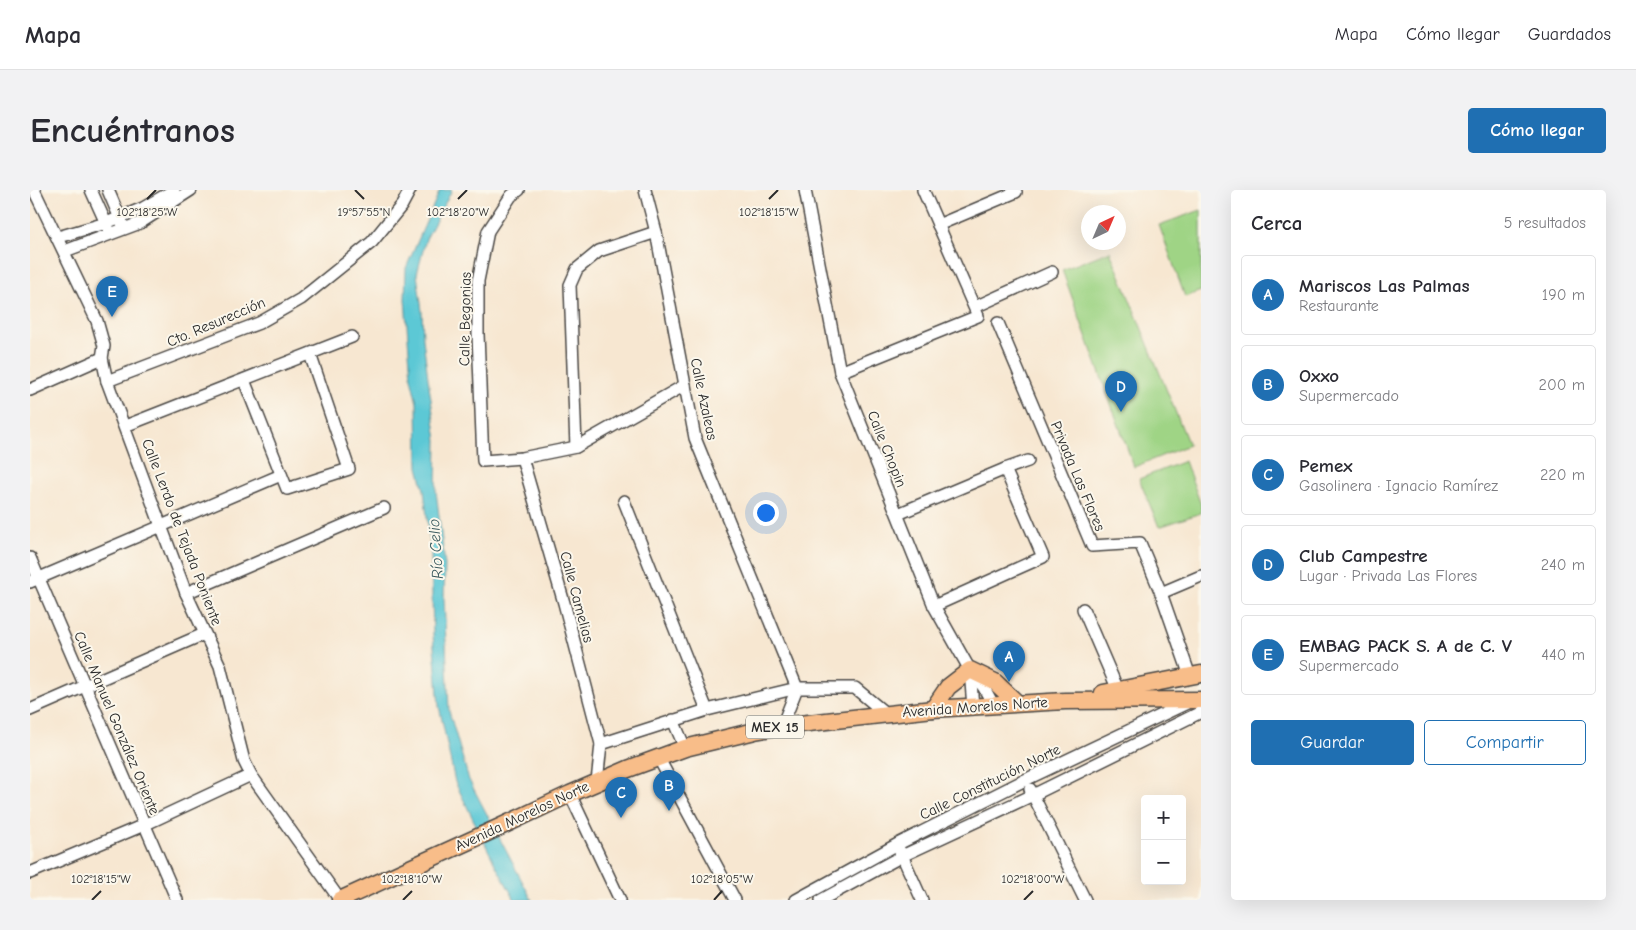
<!DOCTYPE html>
<html lang="es">
<head>
<meta charset="utf-8">
<style>
	:root { --surface:#fff; --page:#f2f2f3; --text:#2b2b33; --muted:#7c7c81; --line:#e1e1e2; --accent:#1f6fb2 }
	body { margin:0; font-family:"Comic Neue",sans-serif; background:var(--page); color:var(--text) }
	.controls { position:absolute; right:15px; bottom:15px; display:grid; overflow:hidden; border-radius:5px; box-shadow:0 5px 20px #0002 }
	.controls button { width:45px; height:45px; display:grid; place-items:center; padding:0; border:0; border-bottom:1px solid var(--line); background:var(--surface); color:var(--text); font:25px sans-serif }
	.compass { position:absolute; left:1051px; top:15px; width:45px; height:45px; border-radius:50%; background:var(--surface); box-shadow:0 5px 20px #0002; rotate:44deg }
	.you { position:absolute; left:735px; top:322px; width:18px; height:18px; margin:-12px; border:4px solid #fff; border-radius:50%; background:#1a73e8; box-shadow:0 0 0 8px #1a73e833 }
	.badge { display:grid; place-items:center; width:32px; height:32px; border-radius:50%; background:var(--accent); color:#fff; font-size:16px; font-weight:700 }
	.pin { position:absolute; translate:-50% -41px; filter:drop-shadow(0 1px 2px #0008) }
	.pin::after { content:''; position:absolute; top:26px; width:18px; height:15px; background:inherit; clip-path:polygon(0 0,100% 0,50% 100%) }
	.list { margin:0; padding:0; list-style:none }
	h2 { display:flex; justify-content:space-between; align-items:center; height:65px; margin:0; padding:0 20px; font-size:21px }
	h2 small { font-size:16px; font-weight:400; color:var(--muted) }
	.list li { display:grid; grid-template-columns:32px 1fr auto; gap:15px; align-items:center; box-sizing:border-box; height:80px; margin:0 10px 10px; padding:0 10px; border:1px solid var(--line); border-radius:5px }
	.list b { display:block; font-size:19px; white-space:nowrap }
	.list p { margin:0; font-size:16px; white-space:nowrap; color:var(--muted) }
	.list em { font-size:16px; font-style:normal; color:var(--muted) }
	.actions { display:flex; gap:10px; padding:15px 20px }
	.actions a { flex:1; padding:11px 0; border:1px solid var(--accent); border-radius:5px; text-align:center; font-size:18px; color:var(--accent) }
	.actions .main { background:var(--accent); color:#fff }
	.map { position:relative; flex:none; width:1171px; height:710px; overflow:hidden; border-radius:5px }
	header { display:flex; align-items:center; gap:30px; box-sizing:border-box; height:70px; padding:0 25px; background:var(--surface); border-bottom:1px solid var(--line) }
	header strong { font-size:24px }
	nav { display:flex; gap:28px; margin-inline-start:auto; font-size:18px }
	.intro { display:flex; align-items:center; justify-content:space-between; box-sizing:border-box; height:120px; padding:0 30px }
	h1 { margin:0; font-size:35px }
	.button { padding:12px 22px; border-radius:5px; background:var(--accent); color:#fff; font-size:18px; font-weight:700 }
	main { display:flex; gap:30px; padding:0 30px }
	aside { flex:1; background:var(--surface); border-radius:5px; box-shadow:0 5px 20px #0002 }
	.map>svg:first-child { display:block }
	.green { fill:#9fd485; stroke:#658058 }
	.water { fill:#5cc8d5; stroke:#447a80 }
	.lines { fill:none; stroke-linecap:round; stroke-linejoin:round }
	.street-casing { stroke:#4a4744; stroke-width:14 }
	.primary-casing { stroke:#4a4744; stroke-width:19 }
	.street { stroke:#fff; stroke-width:11 }
	.primary { stroke:#f8bd89; stroke-width:16 }
	.ticks { fill:none; stroke:#2b2b2b; stroke-width:2 }
	.labels { text-anchor:middle; dominant-baseline:central; stroke-width:4; stroke-linejoin:round; paint-order:stroke }
	.shield { fill:#fbf7ec; stroke:#696865; stroke-width:1 }
	.shield-label { font-size:14px; font-weight:bold; fill:#2b2b2b }
	.street-label { font-size:15px; fill:#2b2b2b; stroke:#fbf7ec }
	.water-label { font-size:16px; font-style:italic; fill:#3a5a5e; stroke:#fbf7ec }
	.ticks-label { font-size:12px; text-anchor:middle; fill:#2b2b2b; stroke:#fbf7ec; stroke-width:4; stroke-linejoin:round; paint-order:stroke }
</style>
</head>
<body>
<header>
<strong>Mapa</strong>
<nav><a>Mapa</a><a>Cómo llegar</a><a>Guardados</a></nav>
</header>
<div class="intro"><h1>Encuéntranos</h1><a class="button">Cómo llegar</a></div>
<main>
<div class="map">
<svg width="1171" height="710" viewBox="0 0 1171 710">
	<rect width="100%" height="100%" fill="#fbf7ec"/>
	<filter id="ink" filterUnits="userSpaceOnUse"><feTurbulence type="fractalNoise" baseFrequency=".02" numOctaves="2"/><feDisplacementMap in="SourceGraphic" scale="10" xChannelSelector="R" yChannelSelector="G"/><feConvolveMatrix kernelMatrix="1 2 1 2 8 2 1 2 1" color-interpolation-filters="sRGB"/></filter>
	<filter id="wash" filterUnits="userSpaceOnUse"><feTurbulence type="fractalNoise" baseFrequency=".0096" numOctaves="4" result="noise"/><feDisplacementMap in="SourceGraphic" scale="20" xChannelSelector="R" yChannelSelector="G"/><feGaussianBlur stdDeviation="1.12" result="paint"/><feColorMatrix in="noise" values="0 0 0 0 0 0 0 0 0 0 0 0 0 0 0 0 0 1.4 0 .05"/><feComposite in="paint" operator="in"/></filter>
	<g filter="url(#wash)">
		<rect width="100%" height="100%" fill="#f7e7d1"/>
		<g class="green">
			<path d="M1171,20V101L1155,107L1129,35Z"/>
			<path d="M1080,61L1159,255L1104,277L1032,80Z"/>
			<path d="M1155,271L1171,315V323L1129,337L1109,289Z"/>
		</g>
		<path class="water" d="M410,0H422L396,49L387,84L392,121L393,149L399,196L407,250L406,301L415,375L414,408L419,521L439,590L502,710H485L465,674L425,592L409,516L403,445L401,363L394,300L388,277L387,213L381,188L375,109L376,78Z"/>
	</g>
	<g filter="url(#ink)">
		<g class="lines">
			<defs>
				<g id="street">
					<path d="M4,0L67,131L74,156L72,168L77,191L156,403L190,476L214,571L221,585L310,710"/>
					<path d="M61,0L79,40"/>
					<path d="M78,0L92,33"/>
					<path d="M489,0L481,6L458,41L448,91V144L453,271L492,268L546,257L655,195"/>
					<path d="M615,0L626,42L665,248L767,498"/>
					<path d="M775,0L810,182L904,416L940,480L943,517"/>
					<path d="M908,35L986,2"/>
					<path d="M28,47L76,33L113,18L144,0"/>
					<path d="M35,61L110,33L161,0"/>
					<path d="M945,117L1022,82"/>
					<path d="M968,133L1062,356L1110,353L1131,403L1160,486"/>
					<path d="M810,182L948,126L893,0"/>
					<path d="M214,190L257,299L319,279L280,164"/>
					<path d="M77,191L229,133L271,109L342,52L372,15L380,0"/>
					<path d="M0,200L72,168"/>
					<path d="M95,236L322,147"/>
					<path d="M546,257L540,95L547,79L569,61L626,42"/>
					<path d="M492,268L534,413L571,554L567,592"/>
					<path d="M594,311L677,520"/>
					<path d="M868,324L975,279L998,271"/>
					<path d="M0,368L147,710"/>
					<path d="M0,392L251,285"/>
					<path d="M156,403L354,318"/>
					<path d="M1131,403L1171,386"/>
					<path d="M904,416L1013,367L975,279"/>
					<path d="M1053,419L1088,500"/>
					<path d="M943,483L954,498L964,516"/>
					<path d="M0,520L174,444"/>
					<path d="M643,530L655,558"/>
					<path d="M752,536L767,498"/>
					<path d="M571,554L677,520L767,498H825L855,523"/>
					<path d="M628,567L705,710"/>
					<path d="M1000,599L1055,710"/>
					<path d="M540,604L590,710"/>
					<path d="M870,661L892,710"/>
					<path d="M0,683L114,635L221,585"/>
					<path d="M766,710L868,654L995,590L1157,513"/>
					<path d="M791,710L872,666L1003,605L1171,522"/>
				</g>
				<g id="primary">
					<path d="M1073,503L1171,484"/>
					<path d="M903,519L918,497L940,480L965,492L987,513"/>
					<path d="M310,710L472,636L540,604L598,579L655,558L725,541L752,536L903,519L1035,511L1171,510"/>
				</g>
			</defs>
			<use href="#street" class="street-casing"/>
			<use href="#primary" class="primary-casing"/>
			<use href="#street" class="street"/>
			<use href="#primary" class="primary"/>
		</g>
	</g>
	<path class="ticks" d="M325,0L334,9M117,9L126,0M428,9L437,0M739,9L748,0M62,710L71,701M373,710L382,701M684,710L692,701M994,710L1003,701"/>
	<g class="labels">
		<rect class="shield" x="716" y="525.5" width="58" height="23" rx="4"/>
		<g class="shield-label">
			<text x="745" y="537">MEX 15</text>
		</g>
		<g class="street-label">
			<text transform="translate(435 129) rotate(-89)">Calle Begonias</text>
			<text transform="translate(186 132) rotate(-23)">Cto. Resurección</text>
			<text transform="translate(674 209) rotate(78)">Calle Azaleas</text>
			<text transform="translate(857 259) rotate(68)">Calle Chopin</text>
			<text transform="translate(1048 286) rotate(67)">Privada Las Flores</text>
			<text transform="translate(152 342) rotate(69)">Calle Lerdo de Tejada Poniente</text>
			<text transform="translate(547 407) rotate(75)">Calle Camelias</text>
			<text transform="translate(945 517) rotate(-4)">Avenida Morelos Norte</text>
			<text transform="translate(87 533) rotate(67)">Calle Manuel González Oriente</text>
			<text transform="translate(960 592) rotate(-26)">Calle Constitución Norte</text>
			<text transform="translate(492 626) rotate(-25)">Avenida Morelos Norte</text>
		</g>
		<g class="water-label">
			<text transform="translate(406 359) rotate(-94)">Río Celio</text>
		</g>
	</g>
	<g class="ticks-label">
		<text x="334" y="26">19°57'55"N</text>
		<text x="117" y="26">102°18'25"W</text>
		<text x="428" y="26">102°18'20"W</text>
		<text x="739" y="26">102°18'15"W</text>
		<text x="71" y="693">102°18'15"W</text>
		<text x="382" y="693">102°18'10"W</text>
		<text x="692" y="693">102°18'05"W</text>
		<text x="1003" y="693">102°18'00"W</text>
	</g>
</svg>
<div class="controls">
<button>+</button>
<button>−</button>
</div>
<svg class="compass" viewBox="-18 -18 36 36"><path d="M0-13l5 13h-10z" fill="#e53935"/><path d="M0 13l5-13h-10z" fill="#7c7c81"/></svg>
<div class="you"></div>
<div class="pin badge" style="left:979px;top:492px">A</div>
<div class="pin badge" style="left:639px;top:621px">B</div>
<div class="pin badge" style="left:591px;top:628px">C</div>
<div class="pin badge" style="left:1091px;top:222px">D</div>
<div class="pin badge" style="left:82px;top:127px">E</div>
</div>
<aside>
<h2>Cerca<small>5 resultados</small></h2>
<ul class="list">
<li><span class="badge">A</span><div><b>Mariscos Las Palmas</b><p>Restaurante</p></div><em>190 m</em></li>
<li><span class="badge">B</span><div><b>Oxxo</b><p>Supermercado</p></div><em>200 m</em></li>
<li><span class="badge">C</span><div><b>Pemex</b><p>Gasolinera · Ignacio Ramírez</p></div><em>220 m</em></li>
<li><span class="badge">D</span><div><b>Club Campestre</b><p>Lugar · Privada Las Flores</p></div><em>240 m</em></li>
<li><span class="badge">E</span><div><b>EMBAG PACK S. A de C. V</b><p>Supermercado</p></div><em>440 m</em></li>
</ul>
<div class="actions"><a class="main">Guardar</a><a>Compartir</a></div>
</aside>
</main>
</body>
</html>
